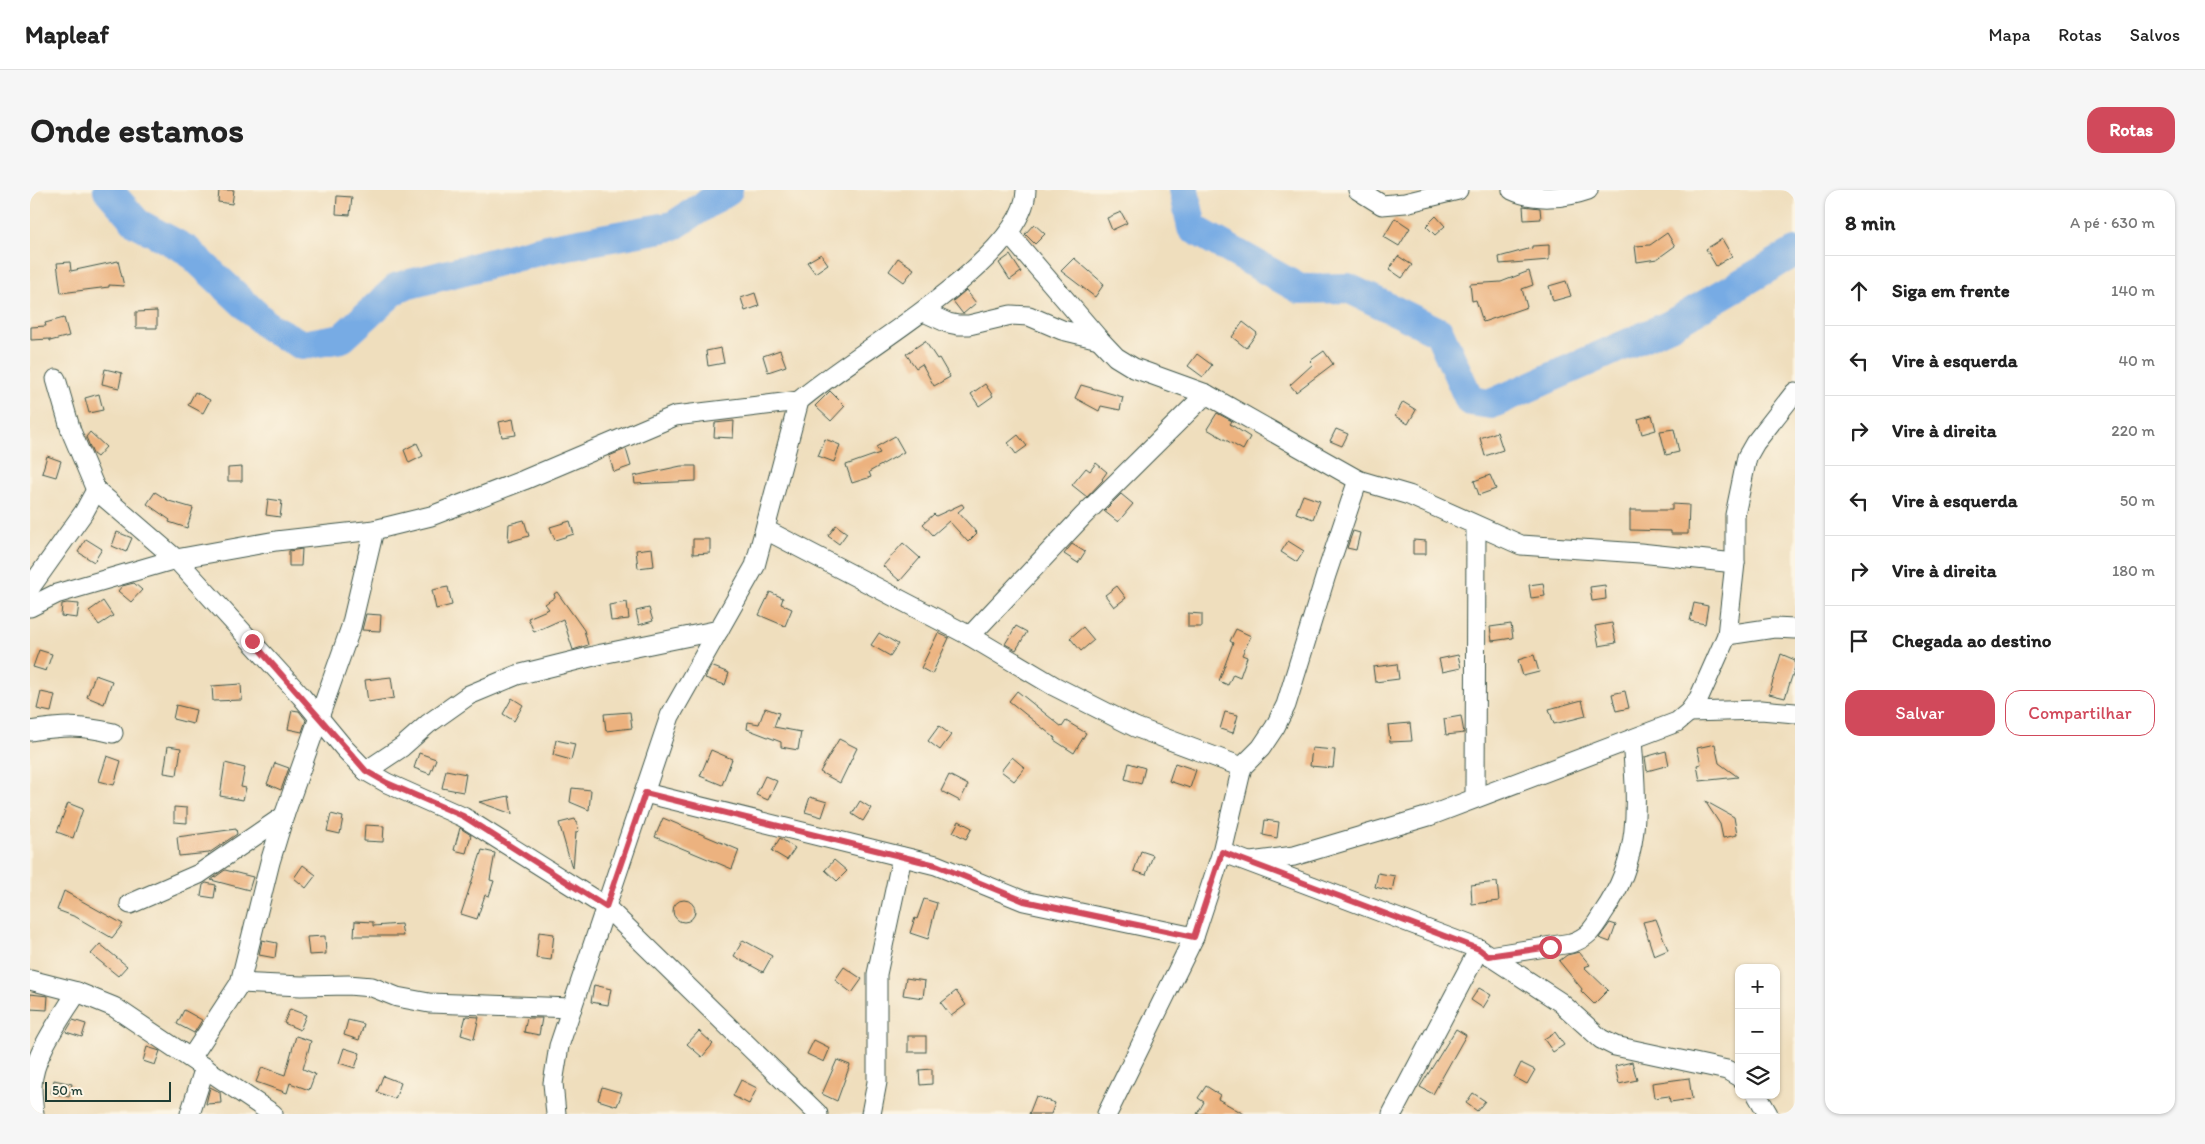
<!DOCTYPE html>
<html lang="pt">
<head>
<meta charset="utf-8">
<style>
	:root { --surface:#fff; --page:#f6f6f6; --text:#222; --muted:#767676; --line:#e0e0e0; --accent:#d1495b }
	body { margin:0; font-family:Itim,sans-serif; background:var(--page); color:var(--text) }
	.controls { position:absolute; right:15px; bottom:15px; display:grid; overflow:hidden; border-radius:10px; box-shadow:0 1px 4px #0004 }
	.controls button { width:45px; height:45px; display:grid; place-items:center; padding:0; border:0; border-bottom:1px solid var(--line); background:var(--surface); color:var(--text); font:25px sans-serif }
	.scale { position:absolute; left:15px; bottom:12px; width:126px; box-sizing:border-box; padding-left:5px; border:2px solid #1f3d34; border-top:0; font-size:14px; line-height:18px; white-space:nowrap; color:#1f3d34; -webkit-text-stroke:4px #fcf5e5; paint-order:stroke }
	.stop { position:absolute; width:15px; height:15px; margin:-11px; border:4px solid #d1495b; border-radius:50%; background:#fff }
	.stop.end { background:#d1495b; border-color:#fff; box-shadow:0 1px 5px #0008 }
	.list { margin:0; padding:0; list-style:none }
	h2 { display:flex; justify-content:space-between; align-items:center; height:65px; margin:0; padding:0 20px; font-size:21px }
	h2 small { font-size:16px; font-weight:400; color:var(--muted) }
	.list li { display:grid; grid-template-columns:32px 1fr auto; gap:15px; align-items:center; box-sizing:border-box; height:70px; padding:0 20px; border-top:1px solid var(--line) }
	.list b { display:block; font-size:19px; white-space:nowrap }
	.list em { font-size:16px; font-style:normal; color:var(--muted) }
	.actions { display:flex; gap:10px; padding:15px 20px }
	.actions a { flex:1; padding:11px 0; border:1px solid var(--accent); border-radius:15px; text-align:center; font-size:18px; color:var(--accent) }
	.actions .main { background:var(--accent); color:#fff }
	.icon { flex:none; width:28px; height:28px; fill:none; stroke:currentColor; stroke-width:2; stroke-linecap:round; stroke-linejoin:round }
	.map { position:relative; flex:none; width:1765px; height:924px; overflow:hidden; border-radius:15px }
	header { display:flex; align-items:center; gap:30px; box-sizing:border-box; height:70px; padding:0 25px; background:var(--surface); border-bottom:1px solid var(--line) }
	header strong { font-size:24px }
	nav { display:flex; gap:28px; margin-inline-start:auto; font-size:18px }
	.intro { display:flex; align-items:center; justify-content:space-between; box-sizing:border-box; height:120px; padding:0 30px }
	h1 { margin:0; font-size:35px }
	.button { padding:12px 22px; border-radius:15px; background:var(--accent); color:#fff; font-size:18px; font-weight:700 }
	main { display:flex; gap:30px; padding:0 30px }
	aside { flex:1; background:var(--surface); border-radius:15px; box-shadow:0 1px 4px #0004 }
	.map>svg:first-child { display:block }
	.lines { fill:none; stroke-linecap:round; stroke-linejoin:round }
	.river { stroke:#77abe4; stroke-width:30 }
	.building { fill:#ecb27f }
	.street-casing { stroke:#3e5549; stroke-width:21 }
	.street { stroke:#fff; stroke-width:19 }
	.route { stroke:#d1495b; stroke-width:6 }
</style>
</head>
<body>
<header>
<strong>Mapleaf</strong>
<nav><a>Mapa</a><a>Rotas</a><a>Salvos</a></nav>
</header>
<div class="intro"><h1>Onde estamos</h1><a class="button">Rotas</a></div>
<main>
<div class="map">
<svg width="1765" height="924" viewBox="0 0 1765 924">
	<rect width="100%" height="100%" fill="#fcf5e5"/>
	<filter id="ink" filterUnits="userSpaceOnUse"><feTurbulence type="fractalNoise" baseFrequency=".02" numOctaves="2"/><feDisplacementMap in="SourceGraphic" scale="10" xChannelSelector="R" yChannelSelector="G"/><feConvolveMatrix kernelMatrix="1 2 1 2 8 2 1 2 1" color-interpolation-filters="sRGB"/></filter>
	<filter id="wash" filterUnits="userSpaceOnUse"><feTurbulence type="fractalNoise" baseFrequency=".0096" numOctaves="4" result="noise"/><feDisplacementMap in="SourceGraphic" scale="20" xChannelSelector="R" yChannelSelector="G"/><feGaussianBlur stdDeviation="1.12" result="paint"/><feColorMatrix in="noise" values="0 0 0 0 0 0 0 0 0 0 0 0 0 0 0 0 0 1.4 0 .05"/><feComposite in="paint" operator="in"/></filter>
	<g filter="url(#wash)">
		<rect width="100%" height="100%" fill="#efdebd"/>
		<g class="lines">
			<g class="river">
				<path d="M78,0L107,33L157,60L239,137L272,155L312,148L368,97L516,59L643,36L698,0"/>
				<path d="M1154,0L1162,38L1270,99L1318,98L1409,142L1440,211L1461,214L1640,135L1765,62"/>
			</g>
		</g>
		<g id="blocks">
			<g class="building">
				<path d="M189,0H204L202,14L188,12Z"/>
				<path d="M307,6L322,7L320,25L306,24Z"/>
				<path d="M1493,16L1510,18L1511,29L1494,30Z"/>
				<path d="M1091,22L1097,33L1082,40L1077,28Z"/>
				<path d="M1406,26L1415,36L1405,45L1396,36Z"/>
				<path d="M1365,28L1380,38L1369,56L1354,47Z"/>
				<path d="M1004,34L1015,44L1005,54L995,44Z"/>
				<path d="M1637,43L1645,56L1627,69L1607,72L1605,56L1620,55Z"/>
				<path d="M1692,49L1702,66L1686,76L1676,59Z"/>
				<path d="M1519,55V70L1470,74L1469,67L1502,58V56Z"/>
				<path d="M791,64L798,74L785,83L777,72Z"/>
				<path d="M980,65L991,82L980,90L969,73Z"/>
				<path d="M1368,66L1382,75L1372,88L1359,79Z"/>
				<path d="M868,68L884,79L874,92L859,81Z"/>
				<path d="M1044,68L1074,94L1065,107L1031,81Z"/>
				<path d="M88,71L94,96L79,95V97L31,103L27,73L40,72L41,81Z"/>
				<path d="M1499,81L1503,95L1492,99L1497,117L1453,132L1446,110L1442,111L1440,94L1471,92Z"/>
				<path d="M1536,91L1541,106L1523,111L1519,96Z"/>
				<path d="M936,100L946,113L933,124L923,111Z"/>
				<path d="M725,103L729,116L715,121L711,108Z"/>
				<path d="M127,121V138H106V122Z"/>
				<path d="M34,128L39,146L20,151V149L1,150V137L16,136L15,133Z"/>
				<path d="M1213,132L1227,143L1216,158L1202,147Z"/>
				<path d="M895,151L907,169L909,168L920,187L904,196L892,174L886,178L876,164Z"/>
				<path d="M691,158L694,173L678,176L676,161Z"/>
				<path d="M750,160L756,176L738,182L733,166Z"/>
				<path d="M1294,161L1303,174L1266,202L1260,195L1283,174L1280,171Z"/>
				<path d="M1167,164L1182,175L1173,187L1158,176Z"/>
				<path d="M75,179L92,183L89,198L72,194Z"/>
				<path d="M955,194L963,206L949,216L941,204Z"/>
				<path d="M1051,195L1093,207L1090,220L1071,216L1069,221L1045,208Z"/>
				<path d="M800,201L815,216L801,231L785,216Z"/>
				<path d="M165,202L180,210L173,223L158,215Z"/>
				<path d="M69,204L73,220L59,223L55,208Z"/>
				<path d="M1373,212L1386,220L1378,234L1365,226Z"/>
				<path d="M1187,223L1202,231L1200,234L1220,247L1213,260L1177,239Z"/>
				<path d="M1622,225L1626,240L1612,244L1608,229Z"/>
				<path d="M483,229L486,245L472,247L469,232Z"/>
				<path d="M704,231L703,248L684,247L685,233Z"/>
				<path d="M1306,239L1318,244L1312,256L1300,251Z"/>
				<path d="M1644,239L1649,262L1636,265L1630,241Z"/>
				<path d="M60,242L76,257L67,267L63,264L56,247Z"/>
				<path d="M1467,242L1473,260L1455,266L1450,248Z"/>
				<path d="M988,245L997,256L986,264L978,253Z"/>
				<path d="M865,246L874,262L839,282L841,287L822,293L816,275L850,263L846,257Z"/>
				<path d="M795,249L810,255L804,272L788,266Z"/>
				<path d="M387,253L393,266L379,273L374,260Z"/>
				<path d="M596,259L601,276L584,282L579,266Z"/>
				<path d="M17,266L31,271L26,287L12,283Z"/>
				<path d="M1066,273L1077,282L1072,289L1073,290L1057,307L1042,295L1056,278L1060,281Z"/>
				<path d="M651,276H666V291L605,294L604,286Z"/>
				<path d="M212,277V291H198V278Z"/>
				<path d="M1460,285L1466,299L1449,305L1444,291Z"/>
				<path d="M125,302L139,311L163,318L157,338L139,332L140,330L117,314Z"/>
				<path d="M1091,304L1103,314L1088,332L1074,321Z"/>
				<path d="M1273,305L1290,311L1283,329L1266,323Z"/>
				<path d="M238,309L252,311L250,327L236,325Z"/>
				<path d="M932,314L934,317L928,322L947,343L938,352L919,331L903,345L893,334L904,324L906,326Z"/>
				<path d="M1642,314L1659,315L1658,344H1641V341L1600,340V320H1642Z"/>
				<path d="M494,330L499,346L478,352L479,334Z"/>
				<path d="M540,331L544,344L525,350L520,337Z"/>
				<path d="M806,335L817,343L809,354L798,346Z"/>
				<path d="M1323,341L1330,343L1326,360L1317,358Z"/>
				<path d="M87,342L102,348L96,362L82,356Z"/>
				<path d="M56,349L72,359L64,372L48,362Z"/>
				<path d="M663,349H680V363L663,364Z"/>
				<path d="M1383,350L1396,351V364H1383Z"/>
				<path d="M1258,351L1274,361L1267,372L1251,362Z"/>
				<path d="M873,353L890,368L870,391L853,376Z"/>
				<path d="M1042,354L1055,362L1048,373L1034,364Z"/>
				<path d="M622,358L624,376L608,378L606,360Z"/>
				<path d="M272,359L271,376H259V361Z"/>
				<path d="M104,393L112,400L101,412L88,401L92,396Z"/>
				<path d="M1513,393L1515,406L1501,408L1499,395Z"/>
				<path d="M1575,395L1576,409L1562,411L1560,397Z"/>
				<path d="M1087,396L1096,408L1084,417L1075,405Z"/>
				<path d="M418,397L422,415L406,419L402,400Z"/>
				<path d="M527,402L554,440L558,455L543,460L533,429L504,442L498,428L519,419L515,414L525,407L524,404Z"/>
				<path d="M740,402L753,408L751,414L762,419L755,436L729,425Z"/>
				<path d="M73,411L83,426L69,435L59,421Z"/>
				<path d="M597,412L599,429L581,431L579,415Z"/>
				<path d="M37,413L49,414L47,428L31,426L32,414Z"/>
				<path d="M1664,413L1678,416L1675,434L1660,431Z"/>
				<path d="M619,418L623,431L609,435L606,421Z"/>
				<path d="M1158,423L1172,424V437H1158Z"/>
				<path d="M336,424L351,425L350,441L332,440Z"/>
				<path d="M1582,433L1586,453L1569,456L1565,436Z"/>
				<path d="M1481,434L1483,448L1462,451L1460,437Z"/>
				<path d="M986,436L997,442L986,460L975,454Z"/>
				<path d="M1053,437L1064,450L1051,461L1040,448Z"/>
				<path d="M1206,439L1221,446L1212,465L1217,467L1210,487L1203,484L1198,495L1189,491L1203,453L1200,451Z"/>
				<path d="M849,443L868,454L860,466L841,455Z"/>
				<path d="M908,443L919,448L902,484L891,478Z"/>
				<path d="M9,460L22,464L16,481L3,477Z"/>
				<path d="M1751,464L1765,470V477L1755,508L1739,504Z"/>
				<path d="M1428,465L1431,478L1412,482L1409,469Z"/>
				<path d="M1504,465L1509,482L1493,486L1488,470Z"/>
				<path d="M1367,474L1369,489L1345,492L1343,477Z"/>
				<path d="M681,476L699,483L695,495L675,488Z"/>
				<path d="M65,485L82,491L74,514L57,507Z"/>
				<path d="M361,487L364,508L338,512L335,490Z"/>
				<path d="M211,494L212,510L183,511L182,496Z"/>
				<path d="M987,501L1032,537L1036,531L1056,543L1044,563L1024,550L1025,548L979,511Z"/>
				<path d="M1595,501L1599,518L1586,521L1582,504Z"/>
				<path d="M11,502L25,505L21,522L7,519Z"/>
				<path d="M482,508L493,515L484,531L473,524Z"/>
				<path d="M1552,510L1556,526L1524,534L1519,519Z"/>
				<path d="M146,515L166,520L163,534L143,529Z"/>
				<path d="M735,518L749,523L744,537L771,542L768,560L751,557V552L717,539L718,532L729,534Z"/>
				<path d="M262,520L269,521L276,530L272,542L258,539Z"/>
				<path d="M600,522L602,538L576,541L574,524Z"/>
				<path d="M1195,522L1208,525L1203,543L1190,539Z"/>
				<path d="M1431,526L1434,543L1416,545L1414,529Z"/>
				<path d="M1380,533L1382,551L1360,552L1358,535Z"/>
				<path d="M909,536L921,545L910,560L898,551Z"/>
				<path d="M809,549L827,558L810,593L790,582Z"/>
				<path d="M526,550L545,554L541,570L523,565Z"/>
				<path d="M1685,554L1689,573L1708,587L1670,591L1667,575L1671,574L1667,558Z"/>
				<path d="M138,556L151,558L147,585L134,583Z"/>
				<path d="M1282,558L1305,560L1303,578L1280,576Z"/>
				<path d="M681,560L702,569L692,595L670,586Z"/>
				<path d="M1636,561L1639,575L1617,581L1615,567Z"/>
				<path d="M389,563L406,569L400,584L384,578Z"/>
				<path d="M77,566L91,571L84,595L69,591Z"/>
				<path d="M982,567L995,578L984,591L971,581Z"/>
				<path d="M195,573L215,578L211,597L216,598L213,610L190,606Z"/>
				<path d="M245,573L259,578L251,600L237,594Z"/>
				<path d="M1099,573L1115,578L1111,594L1095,589Z"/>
				<path d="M1145,573L1166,580L1160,598L1139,591Z"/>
				<path d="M416,580L436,584L433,602L412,598Z"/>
				<path d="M919,585L938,595L930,611L911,601Z"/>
				<path d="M735,586L747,591L738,610L726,605Z"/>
				<path d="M542,598L561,600L559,620L540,612Z"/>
				<path d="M479,606L482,624L449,612Z"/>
				<path d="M780,607L797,612L792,627L775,622Z"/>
				<path d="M830,611L841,618L833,631L822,624Z"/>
				<path d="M1675,611L1704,627L1707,645L1693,648L1690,634Z"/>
				<path d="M38,613L53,619L43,648L27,642Z"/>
				<path d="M144,617L157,618V633L144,632Z"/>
				<path d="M301,624L313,627L310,644L297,641Z"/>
				<path d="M633,628L709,660L702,679L625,647Z"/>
				<path d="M545,629L549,641L546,642L543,678H542L529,633Z"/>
				<path d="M1235,630L1249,632L1247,648L1233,645Z"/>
				<path d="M929,631L942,638L936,649L923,642Z"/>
				<path d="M335,635L354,636L353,652L334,651Z"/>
				<path d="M430,638L441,645L436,663L424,660Z"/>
				<path d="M206,639L207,644L179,663L149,666L147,647Z"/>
				<path d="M750,648L765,658L757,670L742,661Z"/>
				<path d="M452,660L465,663L460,690L464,691L459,706L455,705L447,729L431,724Z"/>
				<path d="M1111,661L1123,665L1116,685L1104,681Z"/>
				<path d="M804,670L817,681L807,691L795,680Z"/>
				<path d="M273,675L286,685L276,698L264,688Z"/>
				<path d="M195,680L223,687L219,700L181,690Z"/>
				<path d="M1348,683L1365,686L1362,701L1345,697Z"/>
				<path d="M1467,692L1469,711L1442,714L1441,695Z"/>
				<path d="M176,693L186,695L184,708L171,706L173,695Z"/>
				<path d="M34,701L93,734L82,748L46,727L27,720Z"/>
				<path d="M894,709L907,713L898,749L880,743L885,728L887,729Z"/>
				<circle cx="654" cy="721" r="11"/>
				<path d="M1626,729L1638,760L1624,766L1613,732Z"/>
				<path d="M325,731L343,732V736L371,734L373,746H324Z"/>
				<path d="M1580,733L1586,735L1580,752L1569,748Z"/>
				<path d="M509,742L524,744L521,770L506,768Z"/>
				<path d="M295,746L296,764L279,765L277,747Z"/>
				<path d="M232,750L247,753L245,768L229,765Z"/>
				<path d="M713,750L742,766L733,782L704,766Z"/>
				<path d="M70,754L97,776L88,786L61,764Z"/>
				<path d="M1549,762L1560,775L1554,777L1578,800L1564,814L1551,801L1552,799L1529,771L1537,765Z"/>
				<path d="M814,777L832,789L822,803L805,790Z"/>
				<path d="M876,788L895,791L893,808L873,805Z"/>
				<path d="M564,795L581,799L578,815L561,812Z"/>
				<path d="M1449,798L1461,805L1453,818L1441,810Z"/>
				<path d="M926,801L936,815L921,826L911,813Z"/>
				<path d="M0,804L18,806L17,820L0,819Z"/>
				<path d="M260,819L276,825L270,840L254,833Z"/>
				<path d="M154,820L172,830L164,843L147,834Z"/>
				<path d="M436,826L449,827L444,849L431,845Z"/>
				<path d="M497,828H512L509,845L494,842Z"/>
				<path d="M43,830L56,834L52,847L36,842Z"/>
				<path d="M318,830L334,834L329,850L314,845Z"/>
				<path d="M1426,839L1436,845L1403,904L1390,897Z"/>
				<path d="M669,841L683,854L672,867L657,854Z"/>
				<path d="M1525,842L1534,855L1523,862L1514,849Z"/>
				<path d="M266,846L281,851L273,879L285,884L279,900L260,893L257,903L226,892L232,877L255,885Z"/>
				<rect x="878" y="846" width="18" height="16"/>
				<path d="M784,850L800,858L794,872L777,864Z"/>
				<path d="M117,857L130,861L125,875L113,871Z"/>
				<path d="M314,858L330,863L325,878L309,873Z"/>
				<path d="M807,870L820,875L807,911L792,904Z"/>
				<path d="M1602,872L1607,890L1589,894L1585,876Z"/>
				<path d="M1491,873L1505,880L1497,894L1484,887Z"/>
				<path d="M902,879V894L890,895L889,880Z"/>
				<path d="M353,886L371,893L365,909L347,902Z"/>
				<path d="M1659,888L1662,909L1640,912L1639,906L1624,908L1622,893Z"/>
				<path d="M24,890L42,894L39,907L21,903Z"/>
				<path d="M711,890L727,898L719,914L703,906Z"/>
				<path d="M1176,896L1190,905L1188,909L1214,924H1167L1174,912L1168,908Z"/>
				<path d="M180,897L190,902L191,913L176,914Z"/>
				<path d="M572,897L592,903L587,916L568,910Z"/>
				<path d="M1443,903L1455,911L1447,921L1436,913Z"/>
				<path d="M1006,906L1025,913L1021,924H999Z"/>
			</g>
		</g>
	</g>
	<g filter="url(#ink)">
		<use href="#blocks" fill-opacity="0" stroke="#3e5549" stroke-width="1"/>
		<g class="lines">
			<defs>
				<g id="street">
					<path d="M1328,0L1352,15L1375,13L1428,0"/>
					<path d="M1482,0C1505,11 1535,8 1558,0"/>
					<path d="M979,44L1069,149L1086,167L1104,178L1176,204L1328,290L1379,305L1491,355L1610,363L1705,373"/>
					<path d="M894,122L918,133L928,135H939L981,125L999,126L1032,140L1069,149"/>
					<path d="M26,189L41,241L66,300"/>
					<path d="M736,340L940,446L1024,496L1105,537L1212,577"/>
					<path d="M0,398L54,322L66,300L146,369L271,506L314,558L336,581L357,593L433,627L576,717L788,924"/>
					<path d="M0,417L26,404L146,369L246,351L344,340L401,326L494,290L645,226L769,211"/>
					<path d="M1697,445L1744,438L1765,439"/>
					<path d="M940,446L1053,326L1176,204"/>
					<path d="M1659,522L1731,520L1765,523"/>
					<path d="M0,541C33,536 50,535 83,543"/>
					<path d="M336,581L372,557L398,534L439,505L487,485L572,464L689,440"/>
					<path d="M615,603L906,675L994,711L1164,747"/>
					<path d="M1445,608L1446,336"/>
					<path d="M1192,662L1212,577L1231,558L1245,537L1256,515L1296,385L1328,290"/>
					<path d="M1221,672L1264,666L1399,626L1647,532L1659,522L1669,508L1697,445L1705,373V325L1717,267L1725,253L1765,202"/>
					<path d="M100,714L169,684L254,626"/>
					<path d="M1459,766L1541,753C1559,747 1563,739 1573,723C1612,667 1607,615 1602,550"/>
					<path d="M0,790L47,802L84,817L243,924"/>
					<path d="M210,793L271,796L318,795L342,797L367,807L399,813L542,818"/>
					<path d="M161,868L210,793L240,672L254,626L321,437L344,340"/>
					<path d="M1727,905L1738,924"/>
					<path d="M4,924C3,915 2,906 2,897C2,866 32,827 47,802"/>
					<path d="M160,924L175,877"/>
					<path d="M526,924L523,893L529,856L640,526L725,376L769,211C819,166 996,69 996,0"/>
					<path d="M841,924L847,892V784L872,667"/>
					<path d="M1077,924L1164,747L1192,662L1449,759L1530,812L1571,849L1585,856L1697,880L1709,887"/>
					<path d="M1362,924L1449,759"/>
				</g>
			</defs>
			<use href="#street" class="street-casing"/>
			<use href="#street" class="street"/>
		</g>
	</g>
	<g class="lines" filter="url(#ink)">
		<path class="route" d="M222,451L336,581L357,593L433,626L576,717L615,603L906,675L994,711L1164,747L1192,662L1449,759L1458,766L1520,757"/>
	</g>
</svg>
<div class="controls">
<button>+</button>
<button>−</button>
<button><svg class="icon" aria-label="layers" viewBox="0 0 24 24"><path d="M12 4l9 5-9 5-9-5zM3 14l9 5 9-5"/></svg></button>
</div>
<div class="scale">50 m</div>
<div class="stop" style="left:1520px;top:757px"></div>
<div class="stop end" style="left:222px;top:451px"></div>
</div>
<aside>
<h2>8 min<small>A pé · 630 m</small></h2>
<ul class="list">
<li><svg class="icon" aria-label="ahead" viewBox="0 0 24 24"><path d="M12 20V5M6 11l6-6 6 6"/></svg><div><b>Siga em frente</b></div><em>140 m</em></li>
<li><svg class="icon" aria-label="left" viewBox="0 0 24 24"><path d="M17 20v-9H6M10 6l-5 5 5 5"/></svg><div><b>Vire à esquerda</b></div><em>40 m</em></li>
<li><svg class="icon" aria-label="right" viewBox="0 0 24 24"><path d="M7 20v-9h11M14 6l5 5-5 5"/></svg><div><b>Vire à direita</b></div><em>220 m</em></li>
<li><svg class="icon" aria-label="left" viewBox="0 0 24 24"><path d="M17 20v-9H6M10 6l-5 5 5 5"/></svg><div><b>Vire à esquerda</b></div><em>50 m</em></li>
<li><svg class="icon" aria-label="right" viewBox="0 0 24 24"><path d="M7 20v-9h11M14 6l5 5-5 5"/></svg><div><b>Vire à direita</b></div><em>180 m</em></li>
<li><svg class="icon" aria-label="arrive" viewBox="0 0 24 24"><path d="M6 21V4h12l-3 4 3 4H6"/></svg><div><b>Chegada ao destino</b></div></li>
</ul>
<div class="actions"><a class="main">Salvar</a><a>Compartilhar</a></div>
</aside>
</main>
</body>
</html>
